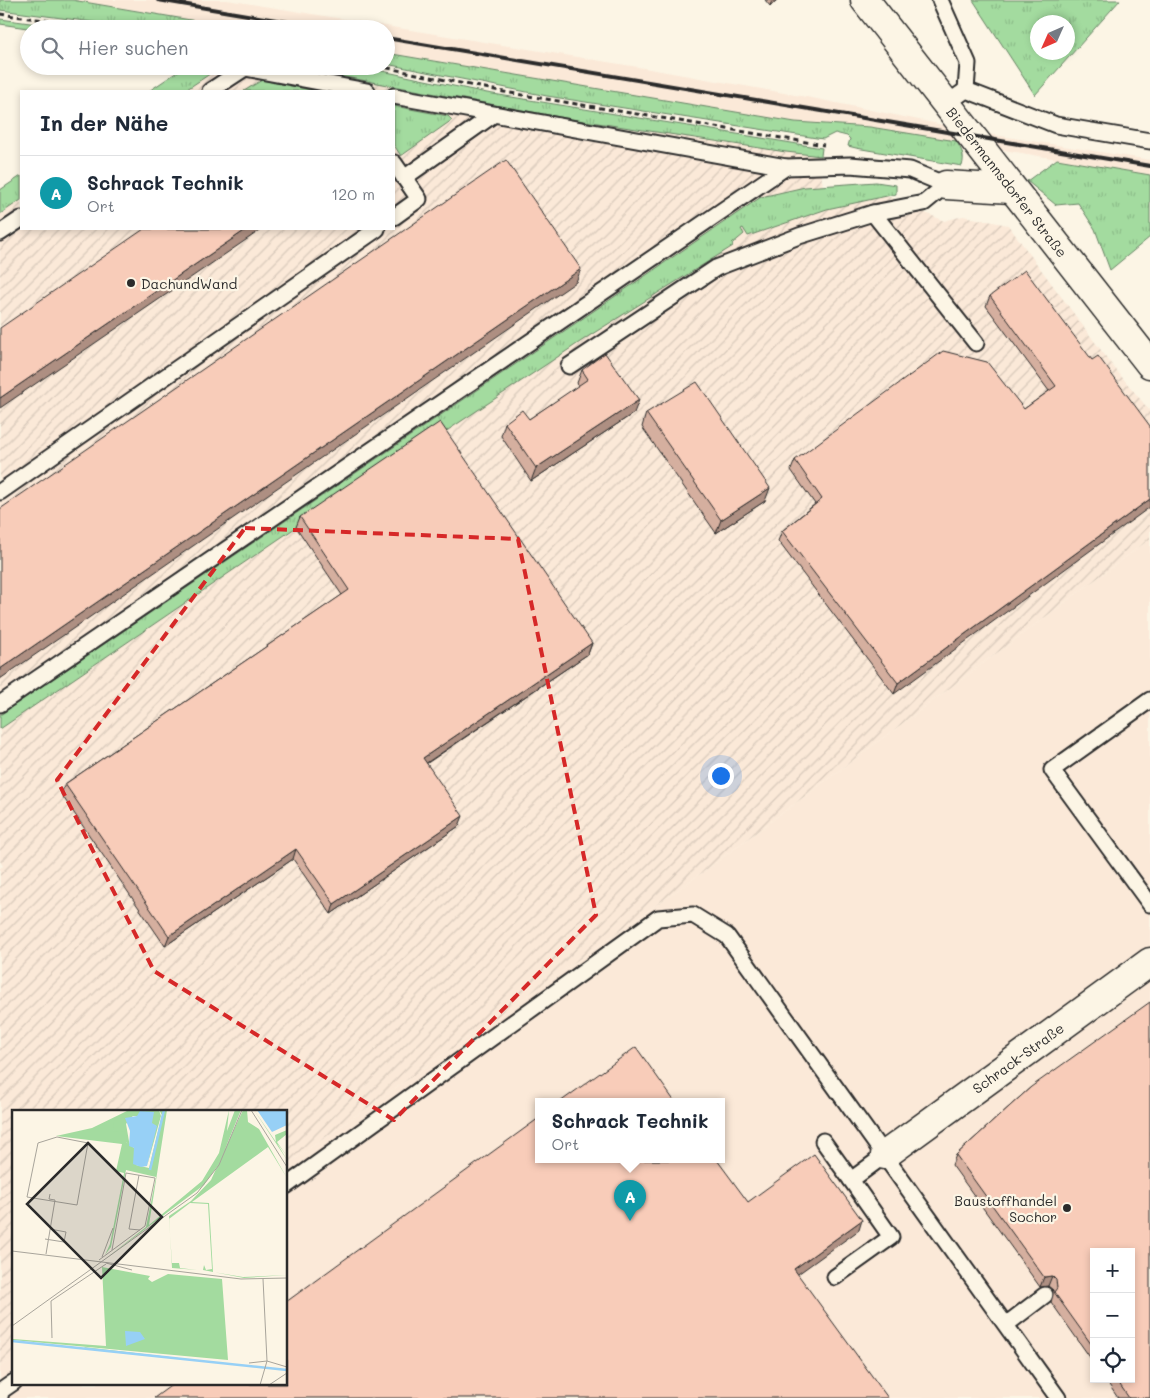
<!DOCTYPE html>
<html lang="de">
<head>
<meta charset="utf-8">
<style>
	:root { --surface:#fff; --page:#f2f2f3; --text:#1f2937; --muted:#747a83; --line:#e0e1e3; --accent:#b45309 }
	body { margin:0; font-family:Mali,sans-serif; background:var(--page); color:var(--text) }
	.controls { position:absolute; right:15px; bottom:15px; display:grid; overflow:hidden; border-radius:0px; box-shadow:0 2px 8px #0003 }
	.controls button { width:45px; height:45px; display:grid; place-items:center; padding:0; border:0; border-bottom:1px solid var(--line); background:var(--surface); color:var(--text); font:25px sans-serif }
	.compass { position:absolute; left:1030px; top:15px; width:45px; height:45px; border-radius:50%; background:var(--surface); box-shadow:0 2px 8px #0003; rotate:225deg }
	.you { position:absolute; left:720px; top:775px; width:18px; height:18px; margin:-12px; border:4px solid #fff; border-radius:50%; background:#1a73e8; box-shadow:0 0 0 8px #1a73e833 }
	.badge { display:grid; place-items:center; width:32px; height:32px; border-radius:50%; background:var(--accent); color:#fff; font-size:16px; font-weight:700 }
	.pin { position:absolute; translate:-50% -41px; filter:drop-shadow(0 1px 2px #0008) }
	.pin::after { content:''; position:absolute; top:26px; width:18px; height:15px; background:inherit; clip-path:polygon(0 0,100% 0,50% 100%) }
	.popup { position:absolute; left:535px; top:1098px; width:190px; height:65px; box-sizing:border-box; display:grid; place-content:center; border-radius:0px; background:var(--surface); filter:drop-shadow(0 1px 4px #0005); font-size:16px; white-space:nowrap; color:var(--muted) }
	.popup b { font-size:19px; color:var(--text) }
	.popup::after { content:''; position:absolute; left:50%; top:100%; margin-left:-10px; border:10px solid transparent; border-top-color:var(--surface) }
	.list { margin:0; padding:0; list-style:none }
	h2 { display:flex; justify-content:space-between; align-items:center; height:65px; margin:0; padding:0 20px; font-size:21px }
	h2 small { font-size:16px; font-weight:400; color:var(--muted) }
	.list li { display:grid; grid-template-columns:32px 1fr auto; gap:15px; align-items:center; box-sizing:border-box; height:75px; padding:0 20px; border-top:1px solid var(--line) }
	.list b { display:block; font-size:19px; white-space:nowrap }
	.list p { margin:0; font-size:16px; white-space:nowrap; color:var(--muted) }
	.list em { font-size:16px; font-style:normal; color:var(--muted) }
	.icon { flex:none; width:28px; height:28px; fill:none; stroke:currentColor; stroke-width:2; stroke-linecap:round; stroke-linejoin:round }
	.map { position:relative; flex:none; width:1150px; height:1398px; overflow:hidden }
	.search { position:absolute; background:var(--surface); box-shadow:0 2px 8px #0003; left:20px; top:20px; width:375px; height:55px; display:flex; align-items:center; gap:12px; box-sizing:border-box; padding:0 18px; border-radius:28px; color:var(--muted); font-size:19px }
	.panel { position:absolute; background:var(--surface); box-shadow:0 2px 8px #0003; left:20px; top:90px; width:375px; height:140px; border-radius:0px }
	.map>svg:first-child { display:block }
	.built { fill:#fbe9d8; fill-rule:evenodd }
	.industrial { fill:url(#industrial-furrows) }
	.grass { fill:url(#grass-tufts); stroke:#678365; fill-rule:evenodd }
	.lines { fill:none; stroke-linecap:round; stroke-linejoin:round }
	.lane-casing { stroke:#2b2b2b; stroke-width:19 }
	.street-casing { stroke:#2b2b2b; stroke-width:31 }
	.primary-casing { stroke:#2b2b2b; stroke-width:31 }
	.path { stroke:#2b2b2b; stroke-width:3; stroke-dasharray:5 4; stroke-linecap:butt }
	.lane { stroke:#fcf5e5; stroke-width:15 }
	.street { stroke:#fcf5e5; stroke-width:28 }
	.primary { stroke:#fcf5e5; stroke-width:28 }
	.rail { stroke:#2b2b2b; stroke-width:4 }
	.wall { fill:#d5af9f; stroke:#2b2b2b }
	.shaded-wall { fill:#ae8f82; stroke:#2b2b2b }
	.building { fill:#f8ccb9; stroke:#2b2b2b }
	.marked { fill:none; stroke:#d62828; stroke-width:4; stroke-dasharray:10 6; stroke-linejoin:round }
	.poi-dot { fill:#2b2b2b; stroke:#fcf5e5; stroke-width:2 }
	.labels { text-anchor:middle; dominant-baseline:central; stroke-width:4.5; stroke-linejoin:round; paint-order:stroke }
	.street-label { font-size:14px; fill:#2b2b2b; stroke:#fcf5e5 }
	.poi-label { font-size:14px; fill:#2b2b2b; stroke:#fcf5e5; text-anchor:start }
	.inset-river { fill:none; stroke:#97d0f6; stroke-width:2.5 }
	.inset-road { fill:none; stroke:#a8a49b; stroke-width:1 }
	.view { fill:#2b2b2b; fill-opacity:0.15; stroke:#2b2b2b; stroke-width:2.5 }
	.inset-edge { fill:none; stroke:#2b2b2b; stroke-width:2.5 }
</style>
</head>
<body>
<div class="map">
<svg width="1150" height="1398" viewBox="0 0 1150 1398">
	<defs>
		<pattern id="industrial-furrows" width="10" height="10" patternUnits="userSpaceOnUse" patternTransform="scale(1.25)"><rect width="10" height="10" fill="#fbe9d8"/><path d="M-1 1l2-2M0 10L10 0M9 11l2-2" fill="none" stroke="#d7c8ba"/></pattern>
		<pattern id="grass-tufts" width="24" height="20" patternUnits="userSpaceOnUse" patternTransform="scale(1.25)"><rect width="24" height="20" fill="#a3db9f"/><path d="M3 7l-1-3M5 7V3M7 7l1-3M15 17l-1-3M17 17v-4M19 17l1-3" fill="none" stroke="#8cbc89"/></pattern>
	</defs>
	<rect width="100%" height="100%" fill="#fcf5e5"/>
	<filter id="ink" filterUnits="userSpaceOnUse"><feTurbulence type="fractalNoise" baseFrequency=".02" numOctaves="2"/><feDisplacementMap in="SourceGraphic" scale="10" xChannelSelector="R" yChannelSelector="G"/><feConvolveMatrix kernelMatrix="1 2 1 2 8 2 1 2 1" color-interpolation-filters="sRGB"/></filter>
	<g filter="url(#ink)">
		<g class="built">
			<path d="M72,0H227L644,68L812,98L982,133L1150,160V175L870,127L795,122L386,53V29H244Z"/>
			<path d="M1150,539V1398H0V1367L14,1358V1384H286V1165L703,872ZM539,1102H721V1160H539ZM1094,1252H1131V1379H1094Z"/>
		</g>
		<path class="industrial" d="M186,66H319L817,150L823,186L876,191L944,221L963,216L1008,225L1112,365L1150,411V539L703,872L286,1165V1112H14V1358L0,1367V868L3,866L0,861V190L21,176V229H394V91H149Z"/>
		<g class="grass">
			<path d="M0,0H72L244,29H147L0,10Z"/>
			<path d="M973,0H1120L1035,95ZM1068,22V52H1038V22Z"/>
			<path d="M0,19L75,29H34L0,24Z"/>
			<path d="M386,53L795,122L870,127L956,141C962,150 965,156 962,166L856,148L848,146L850,139L847,136L835,133L823,139L547,96L386,64Z"/>
			<path d="M186,66H222L184,91H149Z"/>
			<path d="M286,66H358L487,93L822,148L821,156L786,152L565,118Z"/>
			<path d="M262,80L316,91H244Z"/>
			<path d="M394,106L448,116L452,120L401,156L394,145Z"/>
			<path d="M1057,159L1150,175V237L1110,270L1095,229L1078,203L1056,205L1027,181Z"/>
			<path d="M21,176V200L0,214V190Z"/>
			<path d="M876,182L896,185V194L827,209L748,236L743,228L741,229L744,234L732,244L733,246L589,336L439,436L436,432L0,729V715L761,197L805,187Z"/>
		</g>
		<g class="lines">
			<defs>
				<g id="lane">
					<path d="M940,0L968,63L966,90"/>
					<path d="M210,91L245,68L367,91"/>
					<path d="M394,96L786,167L850,165L910,170L946,185L924,203L873,213L799,236L716,268L569,366"/>
					<path d="M946,104L966,90L1056,125L1150,141"/>
					<path d="M394,163L419,199L394,217"/>
					<path d="M404,178L493,115"/>
					<path d="M873,213L976,343"/>
					<path d="M0,233L21,219"/>
					<path d="M0,492L377,229"/>
					<path d="M1150,700L1052,770L1150,904"/>
					<path d="M0,704L786,167"/>
					<path d="M823,1141L851,1180"/>
					<path d="M286,1186L658,918L693,915L727,936L1058,1398"/>
					<path d="M835,1277L891,1237L851,1180L885,1155"/>
					<path d="M1007,1324L1045,1295"/>
					<path d="M0,1397L1,1391L14,1382"/>
				</g>
				<g id="street">
					<path d="M946,185L1011,189"/>
					<path d="M885,1155L1150,962"/>
				</g>
				<path id="primary" d="M865,0L1150,364"/>
			</defs>
			<use href="#lane" class="lane-casing"/>
			<use href="#street" class="street-casing"/>
			<use href="#primary" class="primary-casing"/>
			<g class="path">
				<path d="M0,14L110,29"/>
				<path d="M378,66L504,92L824,145"/>
			</g>
			<use href="#lane" class="lane"/>
			<use href="#street" class="street"/>
			<use href="#primary" class="primary"/>
			<g class="rail">
				<path d="M158,0L330,29"/>
				<path d="M386,38L1150,166"/>
			</g>
		</g>
		<g class="wall">
			<path d="M765,0H777L770,6Z"/>
			<path d="M990,296L1092,360L894,694L778,541L782,531L815,504L791,470L795,460L1024,409L1049,391L986,306Z"/>
			<path d="M582,370L634,413L531,481L501,436L505,423L529,419L579,386L577,383Z"/>
			<path d="M646,413L765,501L716,533L642,427Z"/>
			<path d="M300,517L592,643L588,654L426,764L459,826L331,914L293,859L165,946L61,794L65,784L342,595L296,527Z"/>
			<path d="M1031,1087L1150,1398H1118L1105,1379H1131L1094,1252V1363L1051,1302L1053,1295V1290L1048,1286L1040,1287L952,1165L956,1155Z"/>
		</g>
		<g class="shaded-wall">
			<path d="M772,0H777L770,6Z"/>
			<path d="M247,229H262L0,408V398Z"/>
			<path d="M581,269L576,282L0,679V669Z"/>
			<path d="M639,400L634,413L531,481L536,468Z"/>
			<path d="M770,488L765,501L716,533L721,520Z"/>
			<path d="M1150,499V507L894,694L898,683Z"/>
			<path d="M592,643L588,654L419,768L423,758Z"/>
			<path d="M463,816L459,826L331,914L334,904Z"/>
			<path d="M296,849L293,859L165,946L169,936Z"/>
			<path d="M862,1220L859,1230L791,1279L794,1269Z"/>
			<path d="M1052,1276L1048,1286L1040,1287L1044,1277Z"/>
		</g>
		<g class="building">
			<path d="M506,160L581,269L0,669V509Z"/>
			<path d="M144,229H247L0,398V328Z"/>
			<path d="M1025,270L1092,360L1098,356L1150,426V499L898,683L782,531L822,499L795,460L943,351L987,362L1024,409L1056,386L990,296Z"/>
			<path d="M605,353L639,400L536,468L505,423L522,410L529,419L588,379L582,370Z"/>
			<path d="M697,382L770,488L721,520L646,413Z"/>
			<path d="M440,422L592,643L423,758L463,816L334,904L296,849L169,936L65,784L349,590L300,517Z"/>
			<path d="M1150,1002V1398H1129L1116,1379H1131V1252H1094V1348L1054,1292L1057,1288L1056,1280L1052,1276L1044,1277L956,1155L1031,1087Z"/>
			<path d="M636,1047L675,1102H560Z"/>
			<path d="M539,1118V1160H717L748,1202L814,1154L862,1220L794,1269L888,1398H154L173,1384H286V1302Z"/>
		</g>
	</g>
	<path class="marked" d="M245,528L518,539L596,915L394,1120L154,971L57,780Z"/>
	<g class="poi-dot">
		<circle cx="131" cy="283" r="5"/>
		<circle cx="1067" cy="1208" r="5"/>
	</g>
	<g class="labels">
		<g class="street-label">
			<text transform="translate(1007 182) rotate(52)">Biedermannsdorfer Straße</text>
			<text transform="translate(1018 1058) rotate(-36)">Schrack-Straße</text>
		</g>
		<g class="poi-label">
			<text x="141" y="283">DachundWand</text>
			<text x="1057" y="1200" text-anchor="end">Baustoffhandel<tspan x="1057" dy="16">Sochor</tspan></text>
		</g>
	</g>
	<g transform="translate(12 1110)">
		<rect width="275" height="275" fill="#fcf5e5"/>
		<path d="M129,0L101,21H114V32L122,38L124,55L137,58L150,5L147,0H155L137,115L190,71L207,43L217,0L215,21L223,0H229L207,54L192,75L92,150L134,117L144,67L114,60L99,137L93,145L98,134L112,63L104,61L110,34L44,26L80,18L115,1ZM231,0H235L236,12L247,19L275,68L256,37L180,92L197,93L201,162L231,167L275,165L232,168L191,160L192,155L194,160L200,159L196,94L178,93L157,109L160,153H167L168,158L185,160L160,158L157,106L179,91L199,70ZM242,0L264,32L263,25L275,20V24L265,32L275,46L265,33L275,50ZM90,157L138,166L136,169L140,172L156,164L210,169L216,250L0,230V217L1,229L94,236Z" fill="#a3db9f"/>
		<path d="M72,237L253,258L74,239Z" fill="#a3db9f"/>
		<path d="M129,0H147L149,6L135,56L142,23L125,6H120L114,14L118,37L114,32V22L101,21L102,11Z" fill="#a3db9f"/>
		<path d="M245,0H275V15L260,22ZM128,1L142,2L140,13L145,16L135,56L129,57L121,54L122,38L117,36L118,21L113,8L125,6ZM113,221L128,222L133,229L114,236Z" fill="#97d0f6"/>
		<path class="inset-river" d="M138,60L152,0M0,231L275,260"/>
		<path class="inset-road" d="M239,0L275,57M45,27L76,33L65,95L15,87L26,33ZM127,65L117,119L128,120M33,129L52,132L54,122L38,119M0,141L229,169L275,168M34,144L43,90L37,89L38,84M90,147L101,118M87,150L133,116L143,68L114,63L100,140M94,153L120,160M0,216L185,83L207,55L230,0M40,228L39,191L94,154M237,253L255,251L275,257M248,275L255,251L251,169M257,275L275,263"/>
		<path class="view" d="M76,33L150,107L89,168L15,94Z"/>
		<rect width="275" height="275" class="inset-edge"/>
	</g>
</svg>
<div class="controls">
<button>+</button>
<button>−</button>
<button><svg class="icon" aria-label="locate" viewBox="0 0 24 24"><circle cx="12" cy="12" r="6"/><path d="M12 2v4M12 18v4M2 12h4M18 12h4"/></svg></button>
</div>
<svg class="compass" viewBox="-18 -18 36 36"><path d="M0-13l5 13h-10z" fill="#e53935"/><path d="M0 13l5-13h-10z" fill="#747a83"/></svg>
<div class="you"></div>
<div class="pin badge" style="left:630px;top:1221px;background:#0f9aa8">A</div>
<div class="popup"><b>Schrack Technik</b>Ort</div>
<div class="search"><svg class="icon" aria-label="search" viewBox="0 0 24 24"><circle cx="10" cy="10" r="6"/><path d="M15 15l6 6"/></svg>Hier suchen</div>
<section class="panel">
<h2>In der Nähe<small></small></h2>
<ul class="list">
<li><span class="badge" style="background:#0f9aa8">A</span><div><b>Schrack Technik</b><p>Ort</p></div><em>120 m</em></li>
</ul>
</section>
</div>
</body>
</html>
